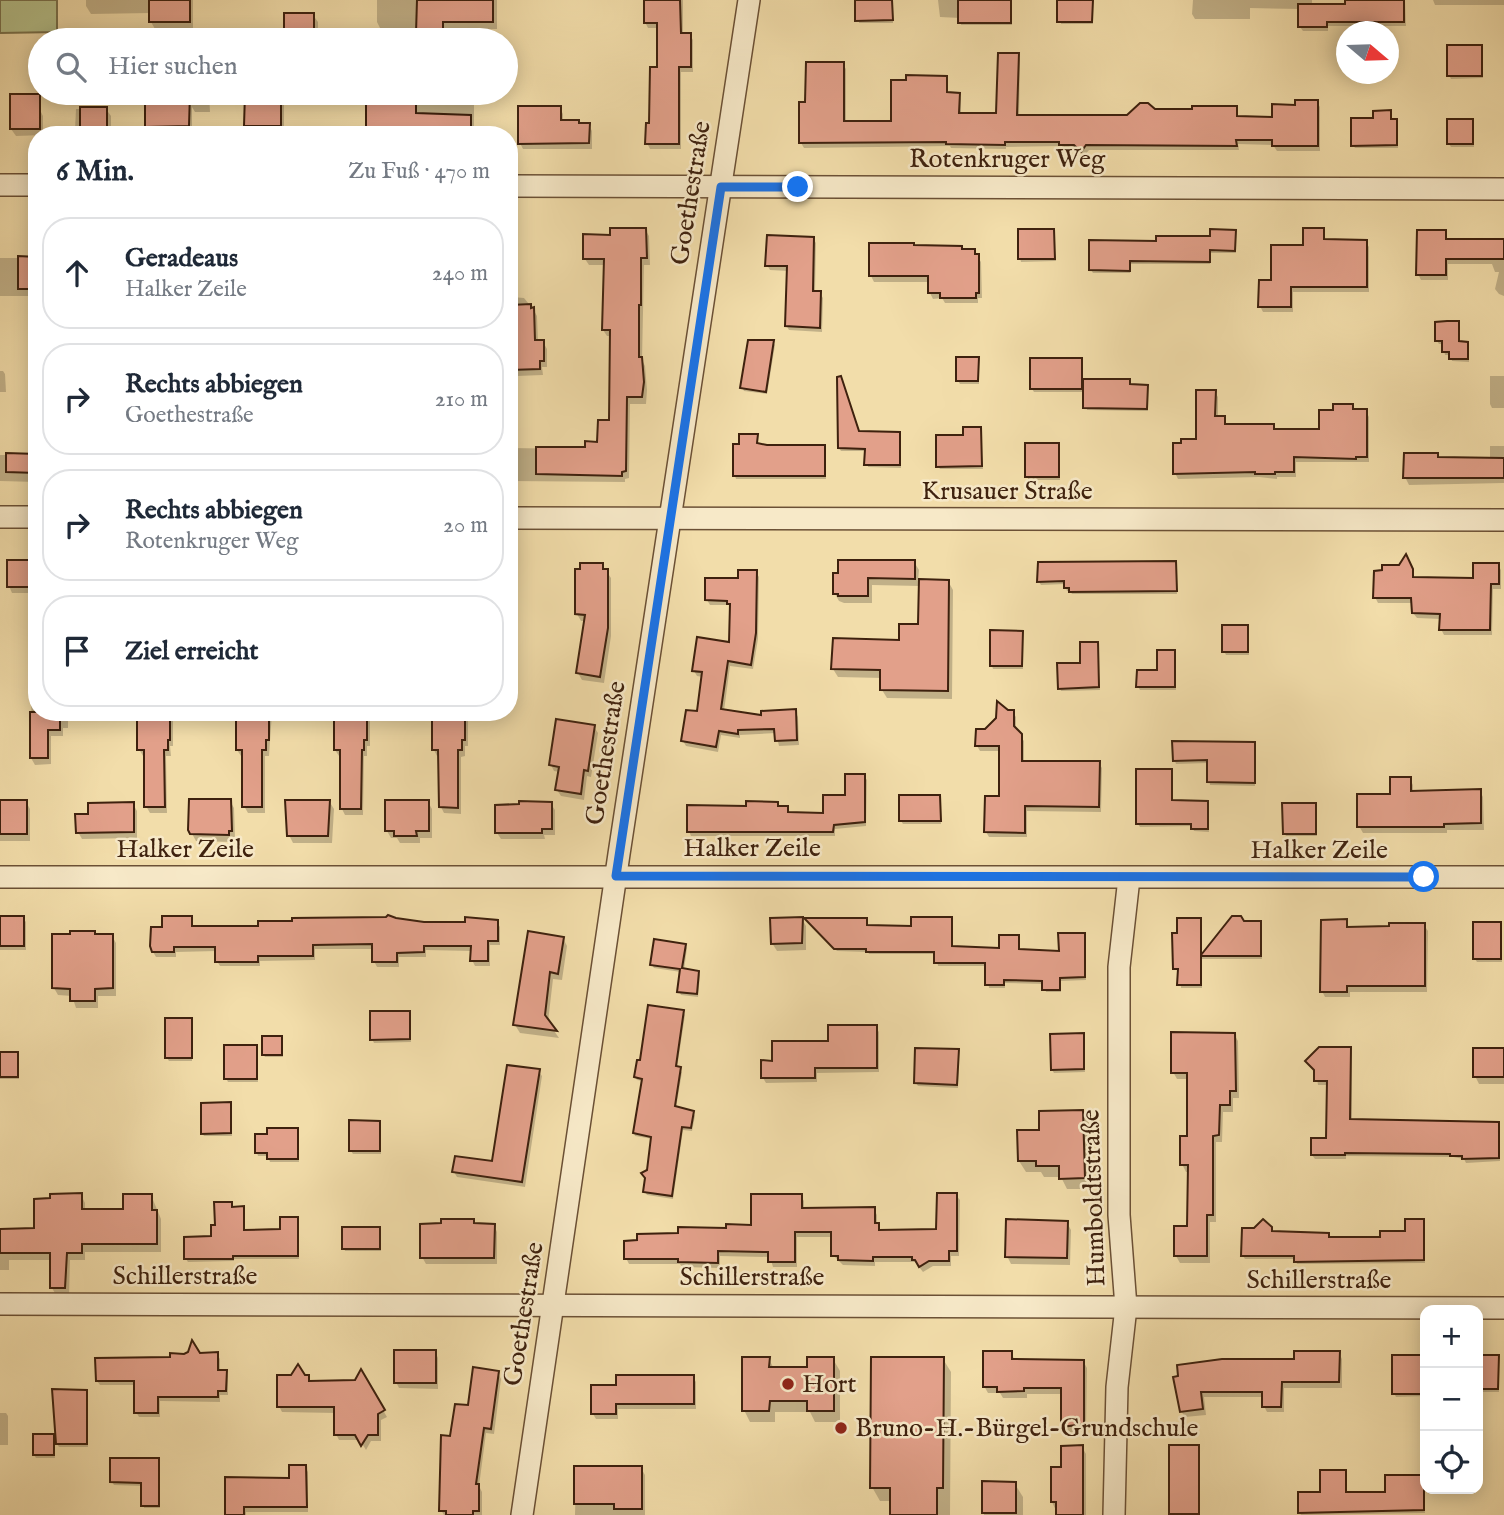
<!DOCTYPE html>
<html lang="de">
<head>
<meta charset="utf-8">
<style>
	:root { --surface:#fff; --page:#f2f2f3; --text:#1f2937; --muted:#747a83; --line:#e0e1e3 }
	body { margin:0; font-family:"IM FELL English",serif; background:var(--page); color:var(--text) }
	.controls { position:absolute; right:21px; bottom:21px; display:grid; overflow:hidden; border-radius:14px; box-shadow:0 4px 18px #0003 }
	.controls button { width:63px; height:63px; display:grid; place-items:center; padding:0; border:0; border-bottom:2px solid var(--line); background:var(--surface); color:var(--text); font:35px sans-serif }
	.compass { position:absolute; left:1336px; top:21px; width:63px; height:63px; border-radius:50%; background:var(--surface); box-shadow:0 4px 18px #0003; rotate:109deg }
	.stop { position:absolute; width:21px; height:21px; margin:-16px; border:5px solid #1a73e8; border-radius:50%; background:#fff }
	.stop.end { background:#1a73e8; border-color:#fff; box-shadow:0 2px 7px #0008 }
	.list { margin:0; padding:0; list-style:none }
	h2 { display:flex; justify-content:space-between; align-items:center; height:91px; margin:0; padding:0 28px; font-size:30px }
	h2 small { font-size:23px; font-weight:400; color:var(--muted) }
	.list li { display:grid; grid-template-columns:46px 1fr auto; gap:21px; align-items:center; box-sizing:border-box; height:112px; margin:0 14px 14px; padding:0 14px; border:2px solid var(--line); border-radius:28px }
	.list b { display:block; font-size:26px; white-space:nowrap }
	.list p { margin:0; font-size:23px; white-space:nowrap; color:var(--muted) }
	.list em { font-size:23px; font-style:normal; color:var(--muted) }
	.icon { flex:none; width:38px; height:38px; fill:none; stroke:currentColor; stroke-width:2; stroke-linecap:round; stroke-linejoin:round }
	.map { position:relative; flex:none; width:1504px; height:1515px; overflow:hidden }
	.search { position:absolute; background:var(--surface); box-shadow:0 4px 18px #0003; left:28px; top:28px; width:490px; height:77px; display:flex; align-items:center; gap:18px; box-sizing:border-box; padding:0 24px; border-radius:38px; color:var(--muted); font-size:26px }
	.panel { position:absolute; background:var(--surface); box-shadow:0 4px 18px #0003; left:28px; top:126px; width:490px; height:595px; border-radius:28px }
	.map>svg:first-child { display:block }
	.green { fill:#b6c28c; stroke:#7a724d; stroke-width:2 }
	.shadow { fill:#0003 }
	.building { fill:#e2a08a; stroke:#3e210e; stroke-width:2 }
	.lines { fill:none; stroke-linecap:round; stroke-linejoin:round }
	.minor-casing { stroke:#6b5035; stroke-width:24 }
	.minor { stroke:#f7e9c8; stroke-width:21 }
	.route { stroke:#1a73e8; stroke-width:9 }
	.poi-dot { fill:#8f2418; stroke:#f7e9c8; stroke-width:2.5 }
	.labels { text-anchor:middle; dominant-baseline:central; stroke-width:5; stroke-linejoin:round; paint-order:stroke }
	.street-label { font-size:26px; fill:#3e210e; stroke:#f7e9c8 }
	.poi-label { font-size:26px; fill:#3e210e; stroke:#f7e9c8; text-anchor:start }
</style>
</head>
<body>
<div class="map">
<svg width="1504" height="1515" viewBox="0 0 1504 1515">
	<rect width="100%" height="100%" fill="#f2ddaa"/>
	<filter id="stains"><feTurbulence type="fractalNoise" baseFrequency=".00286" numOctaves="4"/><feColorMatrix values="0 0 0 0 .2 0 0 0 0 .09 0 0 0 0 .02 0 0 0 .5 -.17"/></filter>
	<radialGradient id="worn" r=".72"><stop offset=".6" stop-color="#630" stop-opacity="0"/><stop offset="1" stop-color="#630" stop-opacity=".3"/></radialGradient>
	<path class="green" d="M0,0H57V32L0,33Z"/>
	<g class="shadow">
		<path d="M86,0H193V29H155L151,22V13L91,14L86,6Z"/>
		<path d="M377,0H497V29L381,30L377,22Z"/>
		<path d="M646,0H683V35H690L693,40V72H681V149H650L647,143L659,68V28H648L645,22Z"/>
		<path d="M857,0H893V23H859Z"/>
		<path d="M938,0H1011L1012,25H961L960,18L940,17Z"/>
		<path d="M1059,0H1093V24H1061Z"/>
		<path d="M1193,0H1312V6L1347,5V0H1405L1406,26H1328V31H1303L1300,27V9L1250,8V19H1195L1192,14Z"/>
		<path d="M1433,0H1504V5H1435Z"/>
		<path d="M313,15L318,22V39H290L286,31Z"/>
		<path d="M1481,46L1483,78L1451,79L1449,75Z"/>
		<path d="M1018,55L1020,60L1019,117H1128L1155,111L1236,107L1238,118H1274L1297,106L1317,102L1320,107V151H1277L1273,145L1238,144L1239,150H1089L1084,156L1079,150L1063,149L1062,146L1006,147V149L951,148L950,146L804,148L801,143L806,104L843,64L846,69V123H893L945,77L948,82V94H959L961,99V115H997Z"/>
		<path d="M165,93H209L210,112H195L192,107V132L151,133L147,127L165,98Z"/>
		<path d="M246,93H284V133H250L246,125Z"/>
		<path d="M442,93H497L496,99H474V135H367V103H442Z"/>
		<path d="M39,108L43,116V135L16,136L11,129Z"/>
		<path d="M560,108L563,114V121L589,125L592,131V149H523L520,143Z"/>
		<path d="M76,109H106L111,116V135H78L75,130Z"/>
		<path d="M1390,112L1391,121H1396L1398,124V148H1355L1353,145L1375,120Z"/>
		<path d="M1472,121L1474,147H1451L1449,144Z"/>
		<path d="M645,229L649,236L650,265H644L642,360L645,366L647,390L646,404H630L629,478L625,479V482L509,481V448L586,449L599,444L611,422V336H607L603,330L606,265H589L585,259L611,236Z"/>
		<path d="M1323,230L1326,241L1366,242L1369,247V292H1293V312H1263L1260,306L1272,281Z"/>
		<path d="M1053,231L1056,261L1021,262L1020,258Z"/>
		<path d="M1235,231L1236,253H1211L1210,264H1130V273H1093L1091,270L1158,242L1212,237Z"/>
		<path d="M1445,232L1448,241L1504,240V296L1499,294L1495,289L1499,272H1495L1492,264H1448V280H1421L1418,274Z"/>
		<path d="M813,238L816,243L815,293H820L823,298L822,332L789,330L786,325L788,271L770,270L767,265Z"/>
		<path d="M871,245L974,251L981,262L982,298H978V303H945L942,298L933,299L930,293V282H874L871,276Z"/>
		<rect x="0" y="258" width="37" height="38"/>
		<path d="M509,295L512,297L524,298L533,309L537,316L538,342H543L547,349V367H542L543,375L517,376V397H509L512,325H509Z"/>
		<path d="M1437,323H1458L1460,343H1467L1469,346V362L1452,361L1451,355H1445L1443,344H1439L1437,341Z"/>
		<path d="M773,342L775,345L767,394L744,391L742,387Z"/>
		<path d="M978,359L979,384H960L958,381Z"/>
		<path d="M1081,360L1083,381H1129L1131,384L1146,387L1148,411L1087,410L1085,392H1034L1032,389Z"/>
		<path d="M0,371H3L5,374L6,392H0Z"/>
		<path d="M1490,376H1504V408H1492L1490,404Z"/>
		<path d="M1215,392L1218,397V417H1224L1227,426L1273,425L1276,430H1321L1335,411L1352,406L1355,411H1366L1369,417V462H1296V477H1277V479L1259,477L1178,479L1175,473L1197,440Z"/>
		<path d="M980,429L983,469H940L938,466L965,437Z"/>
		<path d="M859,433H899L901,468L868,467L866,451H841L839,448Z"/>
		<path d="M757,436L758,445L824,447L826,479H736L735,476L741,446Z"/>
		<path d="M31,439H37V482L0,481V455H31Z"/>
		<path d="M1058,445L1060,480H1029L1027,477Z"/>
		<path d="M1490,446H1504V483L1409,485L1405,477L1437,455L1440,459H1490Z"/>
		<path d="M1408,561L1415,579L1475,580L1498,565L1501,570V589H1493L1492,635H1444L1441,629V619L1417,618L1413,613V603H1378L1375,597L1400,566Z"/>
		<path d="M914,562L919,570L918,581H948L953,590L952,699L887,698L882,690V678L838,677L833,669L901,641L920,626V586L872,585V603H844L839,601L835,594V575Z"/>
		<path d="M37,563V593H12L9,586Z"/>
		<path d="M1175,563L1177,594H1072L1070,591H1067L1065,584L1041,585L1039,582L1040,564Z"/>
		<path d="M602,565L611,578V636L604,683L582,680L578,673L586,621H581L577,614Z"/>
		<path d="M756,572L759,577L758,639L753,669L730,666L724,711L763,717L795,711L798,717L799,745L779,746L776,733L740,735V738L721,735L718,752L686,746L683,741L698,713L703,677L697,676L694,671L731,644V608L730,605H710L707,600Z"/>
		<path d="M1247,627L1249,655H1226L1224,651Z"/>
		<path d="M1022,632L1023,669H993L992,666Z"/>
		<path d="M32,638H37V712H68V728H63V736H51V764L35,765L31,758Z"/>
		<path d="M1097,643L1100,690L1061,691L1060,688L1082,665Z"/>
		<path d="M1174,652L1176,690H1140L1138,687L1159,672Z"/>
		<path d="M139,712H173V746H170L171,756H166L167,813H150L146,806V756H143L139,749Z"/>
		<path d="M237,712H272L269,756H265V813H248L244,806V756H241L237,750Z"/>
		<path d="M335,712H370V746H367V756H364L363,815H345L342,809V756H339L335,750Z"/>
		<path d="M434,712H468V746H465V756L461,757V814L444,813L441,807L440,756H437L434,750Z"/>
		<path d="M1007,712H1013L1016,717V730L1024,741V762L1099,763L1102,768L1101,812L1027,811V837H989L986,832L1000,798V751H980L977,746L986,731Z"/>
		<path d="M594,727L598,733L591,777L587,776L584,800L561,796L557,790L560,772L554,771L551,765Z"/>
		<path d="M1254,744L1255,786L1210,785L1208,763L1176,764L1175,761Z"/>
		<path d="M1171,771L1173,802L1207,803L1209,832L1194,831L1192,826L1140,827L1138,824Z"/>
		<path d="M864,776L867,780L866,826L835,829V836H691L689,831L748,807L777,803L779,808H787L790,812L825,815L847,797Z"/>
		<path d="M1410,779L1413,785V792L1480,791L1483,797L1484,830H1447V833H1363L1359,826Z"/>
		<path d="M939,796L941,824H903L901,821Z"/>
		<path d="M230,801L234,808L235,838H233L232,842L196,841L190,830Z"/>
		<path d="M329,801L334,809L332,843H293L289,835Z"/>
		<path d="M0,802H26L30,809V841H0Z"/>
		<path d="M428,802L432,809V838H420V843H400L397,838H391L387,831Z"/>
		<path d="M133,804L137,811V838L82,839L78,832L90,816Z"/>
		<path d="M551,804L555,810V835H544L545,839H501L497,833Z"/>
		<path d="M1315,805L1317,836H1286L1284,833Z"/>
		<path d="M1232,917L1243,922H1260L1262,959H1202V988H1181L1180,971L1174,968L1200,920L1202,957Z"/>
		<path d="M0,918H23L26,922V950H0Z"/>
		<path d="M191,918L194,928L497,922L500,927V945H490V966H475L472,960V951L426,950V957H399V967H377L374,961V949H315V960L260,961V966H220L217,961V951L176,952V957H156L153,952L164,929Z"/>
		<path d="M951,918L953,948L1001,950L1018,937L1020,951L1060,953L1084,935L1086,980L1061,981V992H1046L1044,984L1005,983V988H989L987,966H938L936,954H869L868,952L837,951L808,921L865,920L867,927L912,928Z"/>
		<path d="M802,919L806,926V950L777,951L772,943Z"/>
		<path d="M1346,921L1349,928L1424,925L1428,931L1427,992H1350V997H1325L1322,991Z"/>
		<path d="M1500,924L1502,962H1477L1475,959Z"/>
		<path d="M96,936H112L116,943V996H98V1008H76L72,996L58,995L54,988Z"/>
		<path d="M563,938L567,946L562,980L553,979L548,1022L559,1038L520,1033L515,1025Z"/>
		<path d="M685,945L687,948L684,970L698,972L700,975L698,997L681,995L679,991L681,972L654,968L652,965Z"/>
		<path d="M683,1011L685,1015L677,1068L682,1072L676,1108L693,1112L695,1116L692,1131L683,1130L673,1199L647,1195L645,1192L653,1139L635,1136L634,1133L643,1081L637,1080L635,1077L642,1062Z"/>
		<path d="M409,1013L411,1042L374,1043L372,1039Z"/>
		<path d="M191,1020L192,1061H169L167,1058Z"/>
		<path d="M876,1027L879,1032V1072L817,1073V1082L766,1083L763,1078L774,1062Z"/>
		<path d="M1234,1034L1238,1041L1239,1098H1233V1112H1223L1222,1142H1216V1222H1210V1263H1180L1176,1256L1189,1228V1172H1186L1182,1164L1188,1137L1189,1079H1177L1173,1072Z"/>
		<path d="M1083,1035L1085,1072L1054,1073L1052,1070Z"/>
		<path d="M281,1038L283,1057H265L263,1054Z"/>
		<path d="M256,1047L258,1082H228L226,1078Z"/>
		<path d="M1350,1049L1352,1053V1121L1498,1123L1500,1128V1161L1466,1163L1464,1159L1453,1157L1346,1156V1159H1315L1312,1155L1328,1139V1085H1318L1316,1072L1307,1062Z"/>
		<path d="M1504,1050V1084H1479L1475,1076Z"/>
		<path d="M958,1051L959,1054L958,1088L918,1086L916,1083Z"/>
		<path d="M0,1054H17L19,1079H0Z"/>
		<path d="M538,1071L542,1076L525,1187L457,1177L454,1172L493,1163Z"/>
		<path d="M230,1104L232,1136H204L202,1133Z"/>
		<path d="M1082,1112L1089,1123L1090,1189H1067L1061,1177H1044L1041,1172H1026L1019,1161L1041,1131Z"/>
		<path d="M379,1122L381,1154H353L351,1151Z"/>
		<path d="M297,1130L299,1162H270L268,1156H258L257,1153Z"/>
		<path d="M81,1195L85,1203V1211H125L151,1195L161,1219V1252H85V1260H70L69,1296L56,1295L52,1288V1260H9V1270H0V1230H36Z"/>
		<path d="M956,1195L960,1200L959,1256H951V1266H933L923,1272L915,1262H875V1266L843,1265L833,1255V1237H797V1267H773L770,1257L720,1256V1268L682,1267L680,1264H629L626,1258L680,1235L753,1227L801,1196L804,1201V1210L874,1209L877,1215V1225L882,1231H938Z"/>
		<path d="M231,1204L233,1207L243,1208L245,1211V1231H281L297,1219L299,1259H234V1261L188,1262L186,1259L213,1238L216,1227Z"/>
		<path d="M473,1220L475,1225H494L497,1232V1264H426L422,1257Z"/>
		<path d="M1423,1220L1425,1263L1297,1264L1295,1259H1245L1243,1256L1273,1233L1330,1239H1382L1407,1232Z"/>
		<path d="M1067,1223L1071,1230L1070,1265L1011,1264L1007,1256Z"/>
		<path d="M379,1228L381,1251H345L344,1248Z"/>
		<path d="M435,1351L438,1358V1389L399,1388L396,1382Z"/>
		<path d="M1011,1352L1015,1361H1083L1087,1368L1086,1431L1066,1433L1062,1427V1394H1027V1398H1003L1000,1393H988L984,1386Z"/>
		<path d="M1339,1353L1342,1359V1388H1284V1412H1267L1264,1406L1263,1397H1204L1206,1415L1185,1417L1181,1411L1180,1378Z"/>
		<path d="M199,1354H217L220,1359V1371H226L228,1376V1395H220V1402L160,1401V1417H139L136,1412V1385H100L97,1381L172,1358Z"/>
		<path d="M1423,1356L1425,1396L1396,1397L1394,1393Z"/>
		<path d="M1478,1357H1498L1499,1392H1478Z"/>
		<path d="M769,1359L774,1369H808L833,1359L840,1371V1422H815L810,1412H775V1422H750L744,1410Z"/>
		<path d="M943,1359L951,1372L950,1515H892V1501H880L872,1487Z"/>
		<path d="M361,1373L387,1417L381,1420V1441H371L366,1450L360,1440H339L336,1434V1413L282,1412L279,1406L304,1377H308L311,1382H356Z"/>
		<path d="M498,1373L501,1379L494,1434L486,1433L479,1486L482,1492V1515H444L441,1510L469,1407Z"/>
		<path d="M693,1377L696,1382V1409H618V1419H596L593,1414L618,1387Z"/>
		<path d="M86,1392L88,1447H59L57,1444Z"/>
		<path d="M0,1413H6L8,1416V1445H0Z"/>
		<path d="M53,1436L55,1458H36L34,1455Z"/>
		<path d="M1082,1447L1086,1454V1515H1058L1052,1502L1053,1469H1062Z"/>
		<path d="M1171,1447H1198L1200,1450V1515H1171Z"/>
		<path d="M158,1460L160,1508H144L142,1486L114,1485L112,1482Z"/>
		<path d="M305,1466L308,1472V1512H246V1515H227L291,1480Z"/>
		<path d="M576,1467L641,1468L645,1475V1515H575Z"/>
		<path d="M1345,1472L1347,1493H1387L1423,1477L1425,1513L1301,1515L1300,1513Z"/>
		<path d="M984,1483L1015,1484L1023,1497V1515H984Z"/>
	</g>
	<g class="building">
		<rect x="149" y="0" width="41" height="22"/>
		<path d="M417,0H493V22H443V33H416Z"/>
		<path d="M644,0H680L681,33H691V67H679V144H645L646,123H649L650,67H657V23H644Z"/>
		<path d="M855,0H892L893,20L855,21Z"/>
		<rect x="958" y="0" width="53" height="23"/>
		<path d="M1057,0H1093L1092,22H1057Z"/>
		<path d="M1345,0H1404V22H1327V27H1298V4H1345Z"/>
		<path d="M284,13H314V31L284,32Z"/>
		<rect x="1447" y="45" width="35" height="31"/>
		<path d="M998,53H1019L1017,115H1127L1140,103H1148L1155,109H1192V106H1237V116L1272,117V104L1295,105V100H1318V146H1272V140H1236L1237,146L1086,145L1081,152L1074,145H1059V142H1005V145L946,144V142L799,143V102H805L806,62H844V121H891V80H906V75L947,76V92L960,93L959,113H996Z"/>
		<path d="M163,93H190L189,126L145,127V96H163Z"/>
		<path d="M245,93H281V126H244Z"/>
		<rect x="10" y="94" width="30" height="35"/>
		<path d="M366,101H416V113L471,115V135H366Z"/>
		<path d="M518,106H561V120H579V123H590L589,143L518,144Z"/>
		<rect x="80" y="107" width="27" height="28"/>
		<path d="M1391,110V119H1397V145L1351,146V118H1373V111Z"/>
		<rect x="1447" y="119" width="26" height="25"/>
		<path d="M610,228H646L647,258H641V305H639V357H642L644,382L642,397H627L626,471L622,472V476L536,474V447H585V441L597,442L598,420H609L610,330H602L604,259H583V234L610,235Z"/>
		<path d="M1303,228H1324V239L1367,240V287H1291V307H1258L1259,280H1271V245H1303Z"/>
		<path d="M1018,229H1054L1055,259H1018Z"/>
		<path d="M1210,229L1236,230L1235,251L1210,250V262L1130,261V271L1089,270V240L1156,241V236H1210Z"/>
		<path d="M1417,230H1446V239H1504V259H1446V275H1416Z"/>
		<path d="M767,235L814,237L813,291H821L820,328L785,326L787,266H765Z"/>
		<path d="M869,243H914V245L962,246V249H975V254H979V293H976V298H940V293H928V276H869Z"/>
		<path d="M18,256L37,257V289H18Z"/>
		<path d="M531,304V308L534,307L535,340H544V361H540V369L510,370V305Z"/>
		<path d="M1447,321H1459V341L1468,342V359H1449V352H1442V341H1435V322Z"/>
		<path d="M748,340H774L766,392L740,388Z"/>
		<path d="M956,357H979L978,381H956Z"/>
		<rect x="1030" y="358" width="52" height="31"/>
		<path d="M841,376L859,431L900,432V465H864L865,449L838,448L837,377Z"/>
		<path d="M1083,379H1130V384L1148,385L1147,409L1083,408Z"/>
		<path d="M1196,390H1216L1215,416H1225V424H1274V429H1319V410H1333V404H1353V409H1367V457H1356V459L1294,457V472H1275V474H1255V472L1173,474V443H1181V439H1196Z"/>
		<path d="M963,427H981L982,466L936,467V435H963Z"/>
		<path d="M739,434H758L757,443L767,445H825V476H733V444H739Z"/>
		<rect x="1025" y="443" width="34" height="34"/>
		<path d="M6,453L37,454V473L6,472Z"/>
		<path d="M1404,453H1438V457L1504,458V478H1403Z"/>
		<path d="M1406,554L1413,569V577L1473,578V563H1499V584H1491L1490,630H1439L1440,614L1412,613L1411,598H1373L1374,571L1382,570V565H1399Z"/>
		<rect x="7" y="560" width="30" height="27"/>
		<path d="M838,560H915V579L868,578V596H838V594H833V573H838Z"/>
		<path d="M1176,561L1177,591L1069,592V588H1064V581L1037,582L1038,562Z"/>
		<path d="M580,563H603V569H608V628L600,677L576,673L585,615L575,614V569H580Z"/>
		<path d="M738,570H757L756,633L751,665L728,661L721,709L761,715V711L796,709L797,740L775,741L774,729L738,730V734L719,731L716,747L681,741L686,710L697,711L702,672L692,671L697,637L729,642L730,604H727V601L705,600V578H738Z"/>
		<path d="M919,579L949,580L948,691L880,690V670L831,669L833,638L899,640V624H918Z"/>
		<rect x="1222" y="625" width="26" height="27"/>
		<path d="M990,630L1023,631L1022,666H990Z"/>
		<path d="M1080,642H1098L1099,687L1058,689L1057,663H1080Z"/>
		<path d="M1157,650H1175V687H1136L1137,670H1157Z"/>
		<path d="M997,701L1008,710H1014V726L1022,734V761H1100L1099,807L1025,806V833L984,832L985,796H999V746H975L976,729H985L996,718Z"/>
		<path d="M30,712H60V730H48V758H30Z"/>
		<path d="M137,712H168V717H170V740H168V750H164L165,807H144V750H137Z"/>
		<path d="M236,712H266V717H269V740H266V750H262V807H242V750H236Z"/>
		<path d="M334,712H364V717H367V740H364V750H362L361,809H340V750H334Z"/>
		<path d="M432,712H462V718H465V740H462V750H458V808L439,807L438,750H432Z"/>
		<path d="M556,719L595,725L588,771L584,770L581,794L555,790L559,767L549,765Z"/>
		<path d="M1172,741L1255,742V783L1207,782V760L1173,761Z"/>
		<path d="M1136,769H1172V800L1208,801V829H1191V824H1136Z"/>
		<path d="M845,774H865V822L834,825L833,832H687V805L746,806V801L778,802V806H788V812L823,813V795H845Z"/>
		<path d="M1390,777H1411V791L1481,789V823L1444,824V827H1357V794H1390Z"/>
		<path d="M899,795H940L941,821H899Z"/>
		<path d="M189,799H231L232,831H229V835L190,834L188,830Z"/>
		<rect x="0" y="800" width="27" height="34"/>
		<path d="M285,800H330L328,836H287Z"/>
		<path d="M385,800H429V831H416L417,836H394V831H385Z"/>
		<path d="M519,801L552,802V829H542V833H495V805L519,804Z"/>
		<path d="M134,802V832L76,833L75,814H88V803Z"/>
		<path d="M1282,803H1316V834H1283Z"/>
		<path d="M388,915L396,918L424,922H465V917L498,920V941H488V961H470L471,946H424V952L397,953V962H372V944L313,945V956H258V962H215V947H174V952H152L150,946L151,927H162V916H192V926H258V921H292V918L386,917Z"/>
		<rect x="0" y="916" width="24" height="30"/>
		<path d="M1232,916H1241L1244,921H1261V956H1201V985H1177L1178,969H1173L1172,933H1177V918H1201V955Z"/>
		<path d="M803,917L802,943L771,944L770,918Z"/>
		<path d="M911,917H952V946L999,948V935H1019V949L1059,951L1058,933H1085V977L1060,978V990H1042V981L1004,980V985H985V963H934V952H866V949H834L804,918H867V925L911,926Z"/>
		<path d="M1347,919V927L1389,926V923H1425V986H1347V992H1320L1321,920Z"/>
		<rect x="1473" y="922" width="28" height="37"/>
		<path d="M70,931H95V934H113V988L95,989V1001H70V989L52,988V934H70Z"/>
		<path d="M528,931L564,937L558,974L550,972L545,1015L557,1031L513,1025Z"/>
		<path d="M654,939L686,944L682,968L699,971L697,994L677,992L680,969L650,965Z"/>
		<path d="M648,1005L684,1010L676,1066L681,1067L675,1106L694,1111L691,1128L682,1127L672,1196L643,1192L645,1178L641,1173L647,1170L651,1137L633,1133L642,1079L634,1077L637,1060H640Z"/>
		<path d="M370,1011H410V1039L370,1040Z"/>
		<rect x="165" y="1018" width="27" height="40"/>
		<path d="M828,1025H877V1068H815V1078H761V1060L772,1061V1041H828Z"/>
		<path d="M1171,1032L1235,1033L1236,1091H1230V1105H1220L1219,1135L1213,1136V1215H1207V1256H1174V1226H1187L1188,1165H1180V1136H1187V1073H1171Z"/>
		<path d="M1084,1033V1069L1051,1070L1050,1034Z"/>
		<rect x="262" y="1036" width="20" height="19"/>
		<rect x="224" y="1045" width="33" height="34"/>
		<path d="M1319,1047H1351L1350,1119L1499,1122V1158L1462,1159V1156H1450V1154L1345,1153V1155H1311V1138H1326L1327,1081H1314V1070L1305,1061Z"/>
		<path d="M915,1048L959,1049L957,1085L914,1083Z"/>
		<rect x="1473" y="1048" width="31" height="29"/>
		<rect x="0" y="1052" width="18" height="25"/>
		<path d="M507,1065L540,1069L522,1182L452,1172L455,1156L492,1161Z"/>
		<path d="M231,1102V1133L201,1134V1103Z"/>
		<path d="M1083,1110L1085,1178L1059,1179V1166H1036V1161H1018L1017,1130H1039V1111Z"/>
		<path d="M349,1120L380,1121V1151H349Z"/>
		<path d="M267,1128H298V1159H267V1153H255V1134H267Z"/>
		<path d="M82,1193V1209H123V1194H152V1210H157V1244H82V1253H67L65,1288H50V1253H0V1229L34,1228V1199L50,1198V1194Z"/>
		<path d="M937,1193H957V1251H949V1261H929L919,1267L915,1260H912V1257H873V1261L838,1260V1256H831V1232H795V1262H768V1252L718,1251V1263L678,1262V1259H624V1241L637,1240V1234L678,1233V1227L726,1228V1224L751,1225V1194H802V1208L875,1207V1223H879V1230L936,1229Z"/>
		<path d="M214,1202H232V1207L244,1206V1230L280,1229V1217H298V1256H233V1259H184V1237L211,1236V1225H215Z"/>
		<path d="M441,1219H474V1223L495,1224L494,1258H420V1224L441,1223Z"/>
		<path d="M1006,1219L1068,1221L1067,1258L1005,1257Z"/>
		<path d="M1263,1219L1272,1227V1231L1329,1233V1237H1380V1231H1405V1219H1424V1260L1294,1262V1256H1241L1242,1228H1254Z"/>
		<rect x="342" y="1227" width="38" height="22"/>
		<path d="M192,1340L200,1353L218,1352V1370H227L226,1391H218V1397H158V1413H134V1381H96L95,1358L170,1357V1353L184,1354L188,1352Z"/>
		<rect x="394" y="1350" width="42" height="33"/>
		<path d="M983,1351H1012V1359L1084,1360V1424L1061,1427V1388H1024V1391L997,1392V1387H983Z"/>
		<path d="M1294,1351H1340L1339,1382H1282L1281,1407H1262V1392H1201L1203,1409L1180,1412L1173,1377L1178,1376L1177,1365L1222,1359H1294Z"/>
		<rect x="1392" y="1355" width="32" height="39"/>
		<path d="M1478,1355H1499L1498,1389H1478Z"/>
		<path d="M742,1357H770L769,1367H807V1357H834V1411H807V1401H770L769,1411H742Z"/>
		<path d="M871,1357H944L943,1488H937V1515H890V1488H870Z"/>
		<path d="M298,1364L305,1375H309V1381L355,1380L361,1369L385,1410L378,1414V1435H368L361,1446L355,1435H334V1407H277V1375H291Z"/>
		<path d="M473,1367L499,1371L491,1429L484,1428L476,1484H479V1511H473V1515H446V1511H439L441,1435L450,1436L455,1404L468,1405Z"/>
		<path d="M616,1375H694V1404H616V1414H591V1385H616Z"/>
		<path d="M52,1389L87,1390V1444H56Z"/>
		<rect x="33" y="1434" width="21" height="21"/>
		<path d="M1083,1445V1515H1056V1502H1051V1467H1061V1446Z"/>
		<rect x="1169" y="1445" width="30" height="69"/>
		<path d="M110,1458H159V1506H141V1483L110,1482Z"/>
		<path d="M289,1465H306L307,1507H244V1515H225V1477L289,1478Z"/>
		<path d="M574,1466H642V1509H614V1504H574Z"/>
		<path d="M1320,1470H1346V1492H1385V1475H1424V1510L1298,1513V1492H1320Z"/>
		<path d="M982,1481L1016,1482V1513H982Z"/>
	</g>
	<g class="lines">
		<defs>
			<g id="minor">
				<path d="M0,185H37"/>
				<path d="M509,186L1504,189"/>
				<path d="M0,517H37"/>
				<path d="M509,518L1504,520"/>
				<path d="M0,877H1504"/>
				<path d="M0,1304L1504,1308"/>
				<path d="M522,1515L619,854L749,0"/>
				<path d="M1114,1515L1117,1387L1126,1307L1119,1215V967L1129,878"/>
			</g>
		</defs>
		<use href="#minor" class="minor-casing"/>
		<use href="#minor" class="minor"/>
	</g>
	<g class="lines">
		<path class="route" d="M798,187H721L616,876L1424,877"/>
	</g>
	<g class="poi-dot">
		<circle cx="788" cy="1384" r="7"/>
		<circle cx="841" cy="1428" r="7"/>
	</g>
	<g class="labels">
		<g class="street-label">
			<text x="1007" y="159">Rotenkruger Weg</text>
			<text transform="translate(691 193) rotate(-81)">Goethestraße</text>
			<text x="1007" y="491">Krusauer Straße</text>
			<text transform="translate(606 753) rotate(-81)">Goethestraße</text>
			<text x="752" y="848">Halker Zeile</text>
			<text x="185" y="849">Halker Zeile</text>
			<text x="1319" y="850">Halker Zeile</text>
			<text transform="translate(1094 1198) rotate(-92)">Humboldtstraße</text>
			<text x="185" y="1276">Schillerstraße</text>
			<text x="752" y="1277">Schillerstraße</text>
			<text x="1319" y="1280">Schillerstraße</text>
			<text transform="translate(524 1314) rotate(-81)">Goethestraße</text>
		</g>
		<g class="poi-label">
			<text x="802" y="1384">Hort</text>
			<text x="855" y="1428">Bruno-H.-Bürgel-Grundschule</text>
		</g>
	</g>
	<rect width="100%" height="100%" filter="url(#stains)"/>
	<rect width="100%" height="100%" fill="url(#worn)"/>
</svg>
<div class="controls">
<button>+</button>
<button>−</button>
<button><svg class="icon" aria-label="locate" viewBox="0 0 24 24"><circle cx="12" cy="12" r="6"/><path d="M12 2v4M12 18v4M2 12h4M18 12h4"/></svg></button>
</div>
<svg class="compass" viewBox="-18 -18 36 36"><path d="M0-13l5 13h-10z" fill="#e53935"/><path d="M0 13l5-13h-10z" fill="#747a83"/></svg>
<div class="stop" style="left:1424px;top:877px"></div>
<div class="stop end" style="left:798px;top:187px"></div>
<div class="search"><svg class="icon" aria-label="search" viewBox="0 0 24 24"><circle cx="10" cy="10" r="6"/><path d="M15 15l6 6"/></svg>Hier suchen</div>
<section class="panel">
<h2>6 Min.<small>Zu Fuß · 470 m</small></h2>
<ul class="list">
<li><svg class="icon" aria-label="ahead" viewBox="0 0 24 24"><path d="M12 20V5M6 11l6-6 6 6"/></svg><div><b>Geradeaus</b><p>Halker Zeile</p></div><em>240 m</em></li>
<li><svg class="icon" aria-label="right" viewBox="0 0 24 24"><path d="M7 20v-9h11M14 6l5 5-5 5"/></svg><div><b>Rechts abbiegen</b><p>Goethestraße</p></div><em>210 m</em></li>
<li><svg class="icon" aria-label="right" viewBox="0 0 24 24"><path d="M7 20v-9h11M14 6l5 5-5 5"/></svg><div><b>Rechts abbiegen</b><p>Rotenkruger Weg</p></div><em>20 m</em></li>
<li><svg class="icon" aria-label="arrive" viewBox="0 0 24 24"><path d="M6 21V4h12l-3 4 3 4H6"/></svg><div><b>Ziel erreicht</b></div></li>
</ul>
</section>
</div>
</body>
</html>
